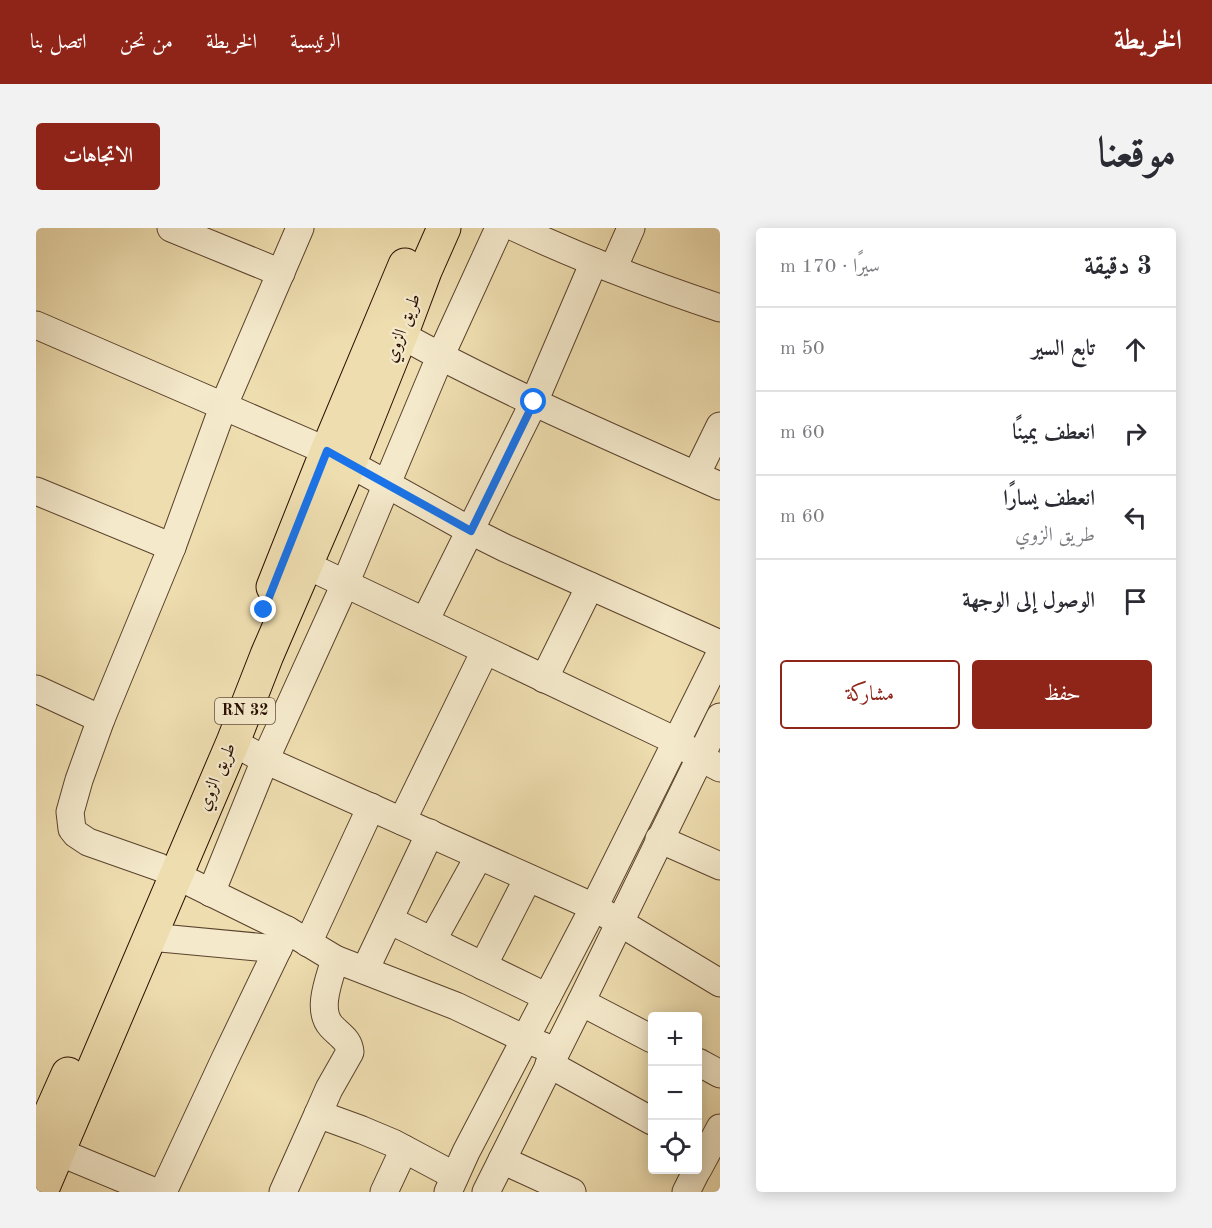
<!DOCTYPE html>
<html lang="ar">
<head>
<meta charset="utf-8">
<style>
	:root { --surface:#fff; --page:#f2f2f3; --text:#2b2b33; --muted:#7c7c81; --line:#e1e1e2; --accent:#8f2418 }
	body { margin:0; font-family:"Old Standard TT",Amiri,serif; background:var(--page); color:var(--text); direction:rtl }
	.controls { position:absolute; right:18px; bottom:18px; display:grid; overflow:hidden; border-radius:6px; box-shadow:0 3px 15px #0003 }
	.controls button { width:54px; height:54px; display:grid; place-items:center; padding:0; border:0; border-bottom:2px solid var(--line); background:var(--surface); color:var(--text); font:30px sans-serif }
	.stop { position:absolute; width:18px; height:18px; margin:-14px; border:4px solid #1a73e8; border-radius:50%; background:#fff }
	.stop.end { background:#1a73e8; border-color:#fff; box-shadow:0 2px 6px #0008 }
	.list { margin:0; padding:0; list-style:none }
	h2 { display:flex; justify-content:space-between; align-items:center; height:78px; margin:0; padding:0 24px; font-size:26px }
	h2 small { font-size:20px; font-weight:400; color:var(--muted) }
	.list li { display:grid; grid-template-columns:39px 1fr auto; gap:18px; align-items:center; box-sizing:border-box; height:84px; padding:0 24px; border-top:2px solid var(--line) }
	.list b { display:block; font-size:22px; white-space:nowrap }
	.list p { margin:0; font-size:20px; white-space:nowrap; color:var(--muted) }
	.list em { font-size:20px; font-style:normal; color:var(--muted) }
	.actions { display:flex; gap:12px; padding:18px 24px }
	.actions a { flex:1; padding:14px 0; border:2px solid var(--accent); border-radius:6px; text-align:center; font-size:21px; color:var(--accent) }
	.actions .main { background:var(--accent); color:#fff }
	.icon { flex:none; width:33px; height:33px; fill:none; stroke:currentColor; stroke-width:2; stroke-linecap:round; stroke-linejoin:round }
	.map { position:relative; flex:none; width:684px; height:964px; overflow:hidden; direction:ltr; border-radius:6px }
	header { display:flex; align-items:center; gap:36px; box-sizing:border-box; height:84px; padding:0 30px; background:var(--accent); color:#fff }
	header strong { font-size:28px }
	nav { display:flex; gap:33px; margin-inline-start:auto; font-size:21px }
	.intro { display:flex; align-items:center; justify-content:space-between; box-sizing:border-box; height:144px; padding:0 36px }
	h1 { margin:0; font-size:42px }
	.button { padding:15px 27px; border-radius:6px; background:var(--accent); color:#fff; font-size:21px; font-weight:700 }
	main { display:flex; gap:36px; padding:0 36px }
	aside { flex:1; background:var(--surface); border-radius:6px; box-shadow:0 3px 15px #0003 }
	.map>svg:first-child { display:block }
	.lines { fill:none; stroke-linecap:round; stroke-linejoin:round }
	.minor-casing { stroke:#5a422c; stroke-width:29 }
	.major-casing { stroke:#290e00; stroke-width:35 }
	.minor { stroke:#f4e9cb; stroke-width:27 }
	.major { stroke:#eeddaf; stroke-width:33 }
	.route { stroke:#1a73e8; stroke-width:8 }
	.labels { text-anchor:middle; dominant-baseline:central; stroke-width:4.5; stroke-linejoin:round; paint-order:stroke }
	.shield { fill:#f4e9cb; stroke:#66503d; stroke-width:1.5 }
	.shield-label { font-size:16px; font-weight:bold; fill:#290e00 }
	.street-label { font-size:18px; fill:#290e00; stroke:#f4e9cb }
</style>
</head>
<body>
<header>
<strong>الخريطة</strong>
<nav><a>الرئيسية</a><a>الخريطة</a><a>من نحن</a><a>اتصل بنا</a></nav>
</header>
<div class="intro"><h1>موقعنا</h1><a class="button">الاتجاهات</a></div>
<main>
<aside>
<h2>3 دقيقة<small>سيرًا · 170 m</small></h2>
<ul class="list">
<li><svg class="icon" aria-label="ahead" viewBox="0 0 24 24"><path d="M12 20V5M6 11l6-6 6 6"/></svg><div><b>تابع السير</b></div><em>50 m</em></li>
<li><svg class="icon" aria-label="right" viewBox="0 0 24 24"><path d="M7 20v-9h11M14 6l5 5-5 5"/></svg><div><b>انعطف يمينًا</b></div><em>60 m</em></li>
<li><svg class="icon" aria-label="left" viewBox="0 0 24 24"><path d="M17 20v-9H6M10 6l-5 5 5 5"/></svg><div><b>انعطف يسارًا</b><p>طريق الزوي</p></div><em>60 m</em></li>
<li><svg class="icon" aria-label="arrive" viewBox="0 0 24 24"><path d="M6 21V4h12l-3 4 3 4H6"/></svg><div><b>الوصول إلى الوجهة</b></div></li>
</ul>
<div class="actions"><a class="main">حفظ</a><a>مشاركة</a></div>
</aside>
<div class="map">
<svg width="684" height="964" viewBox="0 0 684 964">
	<rect width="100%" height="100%" fill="#eeddaf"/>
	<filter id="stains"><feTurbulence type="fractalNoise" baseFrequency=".00333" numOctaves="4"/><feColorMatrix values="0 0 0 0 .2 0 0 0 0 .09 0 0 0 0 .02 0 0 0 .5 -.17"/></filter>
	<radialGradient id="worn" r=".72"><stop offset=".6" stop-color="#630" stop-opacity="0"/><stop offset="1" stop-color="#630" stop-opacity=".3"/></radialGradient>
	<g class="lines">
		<defs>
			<g id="minor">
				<path d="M135,0L245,45"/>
				<path d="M264,0L187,179L136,319L65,491L43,552L34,584L36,601L40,606L52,614L123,639L251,702L299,731L420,778L489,811L520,823"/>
				<path d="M480,0C546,31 615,57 684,80"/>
				<path d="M577,41L595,0"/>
				<path d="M0,97L291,223L435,303L469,320L684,416"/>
				<path d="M365,107C468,164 577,210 684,258"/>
				<path d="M660,247L684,198"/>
				<path d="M0,263L136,319"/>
				<path d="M270,337L640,513L663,529L684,540"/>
				<path d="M389,393L498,174L558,34"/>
				<path d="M508,451L554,358"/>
				<path d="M0,461L65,491"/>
				<path d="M197,514L229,532L558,679L684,755"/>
				<path d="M366,593L449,423"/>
				<path d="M623,611L684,638"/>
				<path d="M175,665L229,532L309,356L404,129L463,0"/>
				<path d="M353,692L511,769"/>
				<path d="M114,709L242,721"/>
				<path d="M396,713L443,628"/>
				<path d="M272,715L335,579"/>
				<path d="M299,731C294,750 280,781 295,798C303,807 313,811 314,824L293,861L282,886L326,902L357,915L419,948"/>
				<path d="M447,738L492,650"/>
				<path d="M329,742L394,605"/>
				<path d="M545,774L616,811"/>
				<path d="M662,834L684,846"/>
				<path d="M513,836L616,893"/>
				<path d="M23,924L119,964"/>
				<path d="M466,932L536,964"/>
				<path d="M662,941L684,900"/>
				<path d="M127,964L188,833L251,702"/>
				<path d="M247,964L282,886"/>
				<path d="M348,964L368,921"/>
				<path d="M412,964L430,924L558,679L684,426"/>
				<path d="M450,964L545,774L684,489"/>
				<path d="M650,964L661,942"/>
			</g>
			<g id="major">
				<path d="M237,359L291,223L369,37"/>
				<path d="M0,918L32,846"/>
				<path d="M5,964L197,514L231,427L313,237L365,107L389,43L408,0"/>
			</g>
		</defs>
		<use href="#minor" class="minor-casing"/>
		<use href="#major" class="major-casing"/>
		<use href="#minor" class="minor"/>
		<use href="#major" class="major"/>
	</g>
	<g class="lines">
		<path class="route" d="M228,382L291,223L435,303L498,174"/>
	</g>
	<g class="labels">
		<rect class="shield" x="179" y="470" width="60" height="26" rx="4.5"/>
		<g class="shield-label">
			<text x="209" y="483">RN 32</text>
		</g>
		<g class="street-label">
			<text transform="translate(367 100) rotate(-69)">طريق الزوي</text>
			<text transform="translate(181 549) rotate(-67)">طريق الزوي</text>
		</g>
	</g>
	<rect width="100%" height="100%" filter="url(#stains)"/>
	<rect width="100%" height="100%" fill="url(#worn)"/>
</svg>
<div class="controls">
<button>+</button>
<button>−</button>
<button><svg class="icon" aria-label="locate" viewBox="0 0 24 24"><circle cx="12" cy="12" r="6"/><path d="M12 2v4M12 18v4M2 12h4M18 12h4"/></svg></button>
</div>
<div class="stop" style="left:498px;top:174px"></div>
<div class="stop end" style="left:228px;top:382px"></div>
</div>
</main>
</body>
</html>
